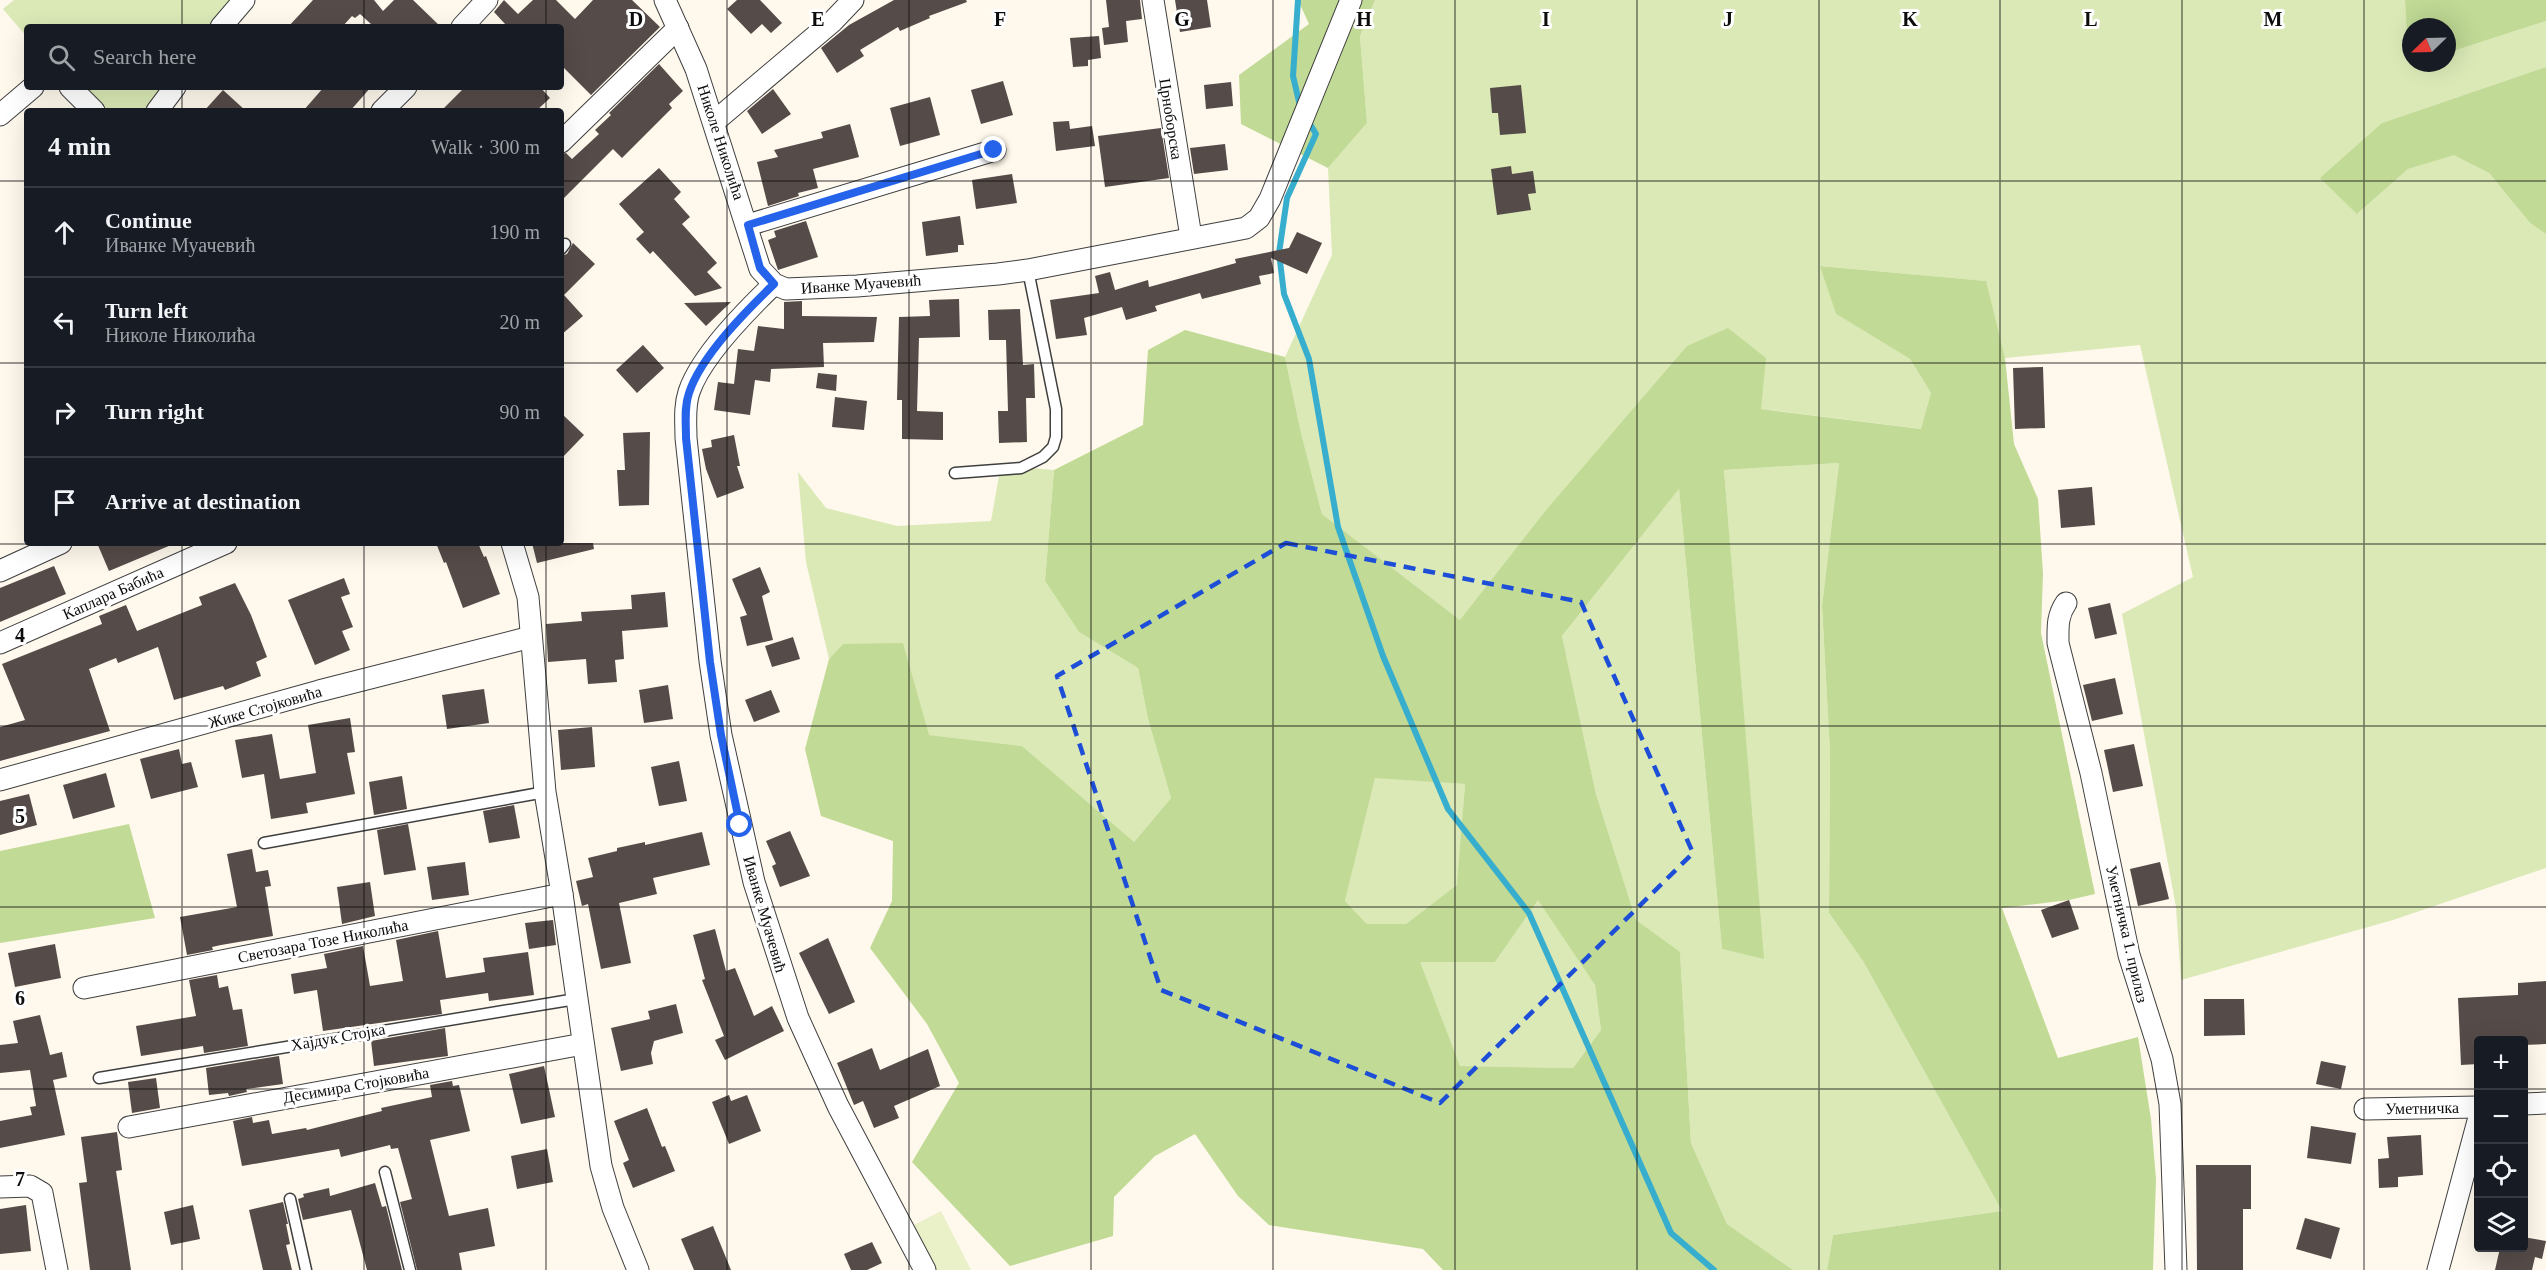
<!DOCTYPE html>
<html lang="en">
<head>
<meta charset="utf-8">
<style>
	:root { --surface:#171b24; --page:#20242c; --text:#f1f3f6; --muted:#9ea1a6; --line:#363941 }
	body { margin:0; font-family:"Times New Roman",serif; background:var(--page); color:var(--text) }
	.controls { position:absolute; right:18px; bottom:18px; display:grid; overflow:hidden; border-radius:6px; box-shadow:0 6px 24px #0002 }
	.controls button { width:54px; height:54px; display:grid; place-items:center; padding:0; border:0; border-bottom:2px solid var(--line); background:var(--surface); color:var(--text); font:30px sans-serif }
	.compass { position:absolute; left:2402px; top:18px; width:54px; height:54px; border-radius:50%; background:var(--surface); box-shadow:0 6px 24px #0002; rotate:247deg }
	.stop { position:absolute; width:18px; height:18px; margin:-14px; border:4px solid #2563eb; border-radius:50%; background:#fff }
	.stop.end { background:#2563eb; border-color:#fff; box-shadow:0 2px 6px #0008 }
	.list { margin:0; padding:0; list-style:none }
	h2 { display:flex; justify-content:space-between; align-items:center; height:78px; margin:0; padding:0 24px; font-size:26px }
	h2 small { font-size:20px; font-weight:400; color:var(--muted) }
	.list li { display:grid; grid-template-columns:39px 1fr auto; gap:18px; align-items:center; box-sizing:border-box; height:90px; padding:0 24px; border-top:2px solid var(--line) }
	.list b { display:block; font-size:22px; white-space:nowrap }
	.list p { margin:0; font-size:20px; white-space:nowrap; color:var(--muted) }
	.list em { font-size:20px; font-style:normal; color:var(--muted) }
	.icon { flex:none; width:33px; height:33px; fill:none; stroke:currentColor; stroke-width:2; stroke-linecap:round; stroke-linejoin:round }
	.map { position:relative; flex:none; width:2546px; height:1270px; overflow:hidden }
	.search { position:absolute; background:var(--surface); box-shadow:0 6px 24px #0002; left:24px; top:24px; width:540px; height:66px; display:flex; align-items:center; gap:15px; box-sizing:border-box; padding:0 21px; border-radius:6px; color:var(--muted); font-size:22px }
	.panel { position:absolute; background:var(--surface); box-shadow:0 6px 24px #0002; left:24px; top:108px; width:540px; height:438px; border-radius:6px }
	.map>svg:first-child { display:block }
	.green { fill:#dae9b6 }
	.forest { fill:#c1da95; fill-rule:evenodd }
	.pitch { fill:#eaf0c8 }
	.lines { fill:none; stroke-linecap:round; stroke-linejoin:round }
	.stream { stroke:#37aece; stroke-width:6 }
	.building { fill:#554b49 }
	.service-casing { stroke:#3f3f3f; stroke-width:13 }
	.minor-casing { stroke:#3f3f3f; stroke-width:23 }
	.service { stroke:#fff; stroke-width:10 }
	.minor { stroke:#fff; stroke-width:21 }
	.route { stroke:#2563eb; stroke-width:8 }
	.marked { fill:none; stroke:#1d4ed8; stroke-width:4.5; stroke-dasharray:12 8; stroke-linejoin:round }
	.grid { fill:none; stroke:#0c0c0c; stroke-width:1.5; stroke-opacity:0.55 }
	.labels { text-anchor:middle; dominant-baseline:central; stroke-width:6; stroke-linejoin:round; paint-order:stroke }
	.street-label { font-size:16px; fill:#0c0c0c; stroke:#fff }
	.grid-label { font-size:20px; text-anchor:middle; font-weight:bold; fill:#0c0c0c; stroke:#fff; stroke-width:6; stroke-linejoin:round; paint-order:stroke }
</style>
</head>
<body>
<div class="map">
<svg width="2546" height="1270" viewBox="0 0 2546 1270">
	<rect width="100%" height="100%" fill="#fff8ec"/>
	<g class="green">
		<path d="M14,0H244L221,27H27V37L3,9Z"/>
		<path d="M1375,0H2405L2411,63H2447V53L2546,21V67L2382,123L2357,214L2408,169L2454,154L2489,173L2530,223L2546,234V868L2393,920L2181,980L2176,907L2122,614L2193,577L2140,345L2005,358L1985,281L1821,266L1836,314L1910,359L1931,393L1922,429L1761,409L1460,620L1322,514L1301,433L1285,357L1332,255L1328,168L1367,123L1360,36Z"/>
		<path d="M70,87H175L157,111H94Z"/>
		<path d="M1839,463L1822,606L1830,752L1829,913L1863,961L2002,1211L1833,1235L1827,1270H1793L1727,1224L1691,1143L1680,953L1636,920L1596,794L1562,636L1679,489L1722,949L1763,958L1724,470Z"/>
		<path d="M1001,465L1054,470L1045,581L1079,632L1138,668L1148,719L1171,798L1133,843L1022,746L928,735L903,644H843L829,659L806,562L798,472L826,508L897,526L991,521Z"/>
		<path d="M1375,777L1465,784L1458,885L1406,924H1367L1345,901Z"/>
		<path d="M1538,899L1595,985L1601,1030L1573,1068L1460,1066L1419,961L1495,962Z"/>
	</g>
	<g class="forest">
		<path d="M1298,0H1375L1360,36L1367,123L1328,168L1241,124L1239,75L1309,24Z"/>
		<path d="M2405,0H2546V21L2447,53V27H2411V45L2407,32Z"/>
		<path d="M2546,67V234L2530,223L2489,173L2454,155L2408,169L2357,214L2320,178L2382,123Z"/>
		<path d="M1820,266L1986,281L2005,358L2014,444L2038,499L2043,573L2041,633L2095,894L2069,900L2002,908L2058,1058L2138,1037L2151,1119L2156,1179L2153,1270H1827L1833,1235L2002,1211L1863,961L1829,913L1830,752L1822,606L1839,463L1724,470L1764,959L1722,949L1679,489L1562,636L1596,794L1636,920L1680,952L1691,1143L1727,1224L1793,1270H1443L1423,1249L1269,1225L1238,1196L1195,1134L1155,1156L1114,1197L1113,1236L1010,1266L912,1162L959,1083L927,1024L870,948L892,901L893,841L821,816L805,749L829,659L843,644L903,643L929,735L1022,746L1134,842L1171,798L1148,719L1138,668L1079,632L1045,581L1054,470L1143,425L1148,350L1185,330L1285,357L1301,433L1322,514L1460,620L1547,509L1687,346L1728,328L1766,358L1761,409L1921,429L1931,393L1910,359L1836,314ZM1375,778L1465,784L1457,885L1406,924H1367L1345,901ZM1538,900L1595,985L1601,1030L1573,1068L1460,1066L1420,962H1495Z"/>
		<path d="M129,824L155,918L0,943V851Z"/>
	</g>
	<path class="pitch" d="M941,1211L971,1270H931L910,1227Z"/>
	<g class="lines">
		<g class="stream">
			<path d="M1298,0L1293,76L1300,106"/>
			<path d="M1310,124L1316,134L1287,198L1279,253L1284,294L1309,359L1338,527L1383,656L1448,809L1529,913L1671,1233L1714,1270"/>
		</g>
	</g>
	<g class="building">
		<path d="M313,0H374L383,11L394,0H413L441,27H368L371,24L360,14L355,18L352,16L342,27H288Z"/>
		<path d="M504,0L518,14L533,0H556L575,19L593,0H632L660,27L591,95L561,65V27H505L506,25L494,12Z"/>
		<path d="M737,0H760L782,23L771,33L762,24L751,34L727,9Z"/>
		<path d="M894,0H966L967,2L929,16L930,18L900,31L898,27L860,50L864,56L837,73L821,48L849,25Z"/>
		<path d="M1106,0H1140L1142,19L1126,21L1128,42L1104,45L1102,28L1109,27Z"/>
		<path d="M1175,0H1207L1211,27L1180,32Z"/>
		<path d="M1099,36L1101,58L1088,60V66L1073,67L1070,38Z"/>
		<path d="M659,64L683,91L669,104L672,108L622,158L613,149L561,201V154L566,153L572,159L599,134L595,130L611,115L609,113Z"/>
		<path d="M1003,81L1013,115L981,124L971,90Z"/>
		<path d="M1231,82L1233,106L1206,109L1204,85Z"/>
		<path d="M1521,85L1526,133L1500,135L1498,113H1492L1490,88Z"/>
		<path d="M324,87H371L350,111H303Z"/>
		<path d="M465,87H540L550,98L536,111H441Z"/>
		<path d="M773,89L791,114L762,134L747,111Z"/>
		<path d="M223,90L246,111H204Z"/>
		<path d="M930,97L940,135L900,146L890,108Z"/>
		<path d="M1069,121L1070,129L1092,126L1095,146L1056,151L1053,122Z"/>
		<path d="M850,124L859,157L813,169L818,188L798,193L799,196L768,206L757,162L778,157L774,150L823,138L821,132Z"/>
		<path d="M1161,128L1169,178L1105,187L1098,136Z"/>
		<path d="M1225,144L1228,170L1194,174L1190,148Z"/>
		<path d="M1511,166L1512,174L1533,171L1536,193L1528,194L1531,210L1497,215L1491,169Z"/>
		<path d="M659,168L681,192L674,199L690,217L682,224L717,263L707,272L722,288L695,296L653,251L650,254L636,239L644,232L619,204Z"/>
		<path d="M1012,174L1017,203L976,209L972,180Z"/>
		<path d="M960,216L964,245H958V252L926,256L922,222Z"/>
		<path d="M806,221L818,257L778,270L768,240L776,237L774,231Z"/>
		<path d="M1297,232L1322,243L1307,274L1271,258L1274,273L1259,276L1261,284L1202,299L1200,293L1155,306L1157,311L1126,320L1122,307L1084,318L1087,335L1056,339L1050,300L1099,293L1095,276L1110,272L1115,290L1148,280L1149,287L1236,263L1235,259L1289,248Z"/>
		<path d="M573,243L595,264L564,295L583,316L561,335V256L567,254Z"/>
		<path d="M959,299L960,337L919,338L917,411L943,412V440L902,439V400H897L899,317L930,316L929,300Z"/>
		<path d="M802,301V316L877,317L874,342L823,343L824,367L771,369L770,382L755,380L750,415L714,410L718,382L734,384L738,349L754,351L758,326L784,329V302Z"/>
		<path d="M731,302L706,326L684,303Z"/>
		<path d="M1020,309L1023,365L1034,364L1035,398H1026L1027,442L999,443L998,411H1008L1006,340H989L988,310Z"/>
		<path d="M643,345L664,368L637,393L616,370Z"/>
		<path d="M2043,367L2045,428L2015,429L2013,368Z"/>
		<path d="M818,373L837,375L836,391L816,388Z"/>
		<path d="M835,397L867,401L864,430L832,427Z"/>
		<path d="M561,413L584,435L561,459Z"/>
		<path d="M650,432L649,505L619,506L617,470H625L623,433Z"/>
		<path d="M734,435L740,466H737L744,488L717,498L706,469L702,449L712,447L711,440Z"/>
		<path d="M2092,487L2095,525L2061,528L2058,490Z"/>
		<path d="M97,543H176L109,571Z"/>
		<path d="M436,543H478L484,557L486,556L500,594L463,608L446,562L444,563Z"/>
		<path d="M532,543H593L594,549L537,563Z"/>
		<path d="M54,566L66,594L0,622V588Z"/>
		<path d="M760,567L770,592L762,596L773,640L747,646L740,617L747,615L732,579Z"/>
		<path d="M344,578L350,594L341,597L353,627L342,631L350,650L315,665L288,600Z"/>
		<path d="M235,583L251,615L267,657L256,662L261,676L225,690L223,686L174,700L158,647L118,663L116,658L89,669L110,731L0,761V727L25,720L2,664L102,624L99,616L126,605L137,631L202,605L199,597Z"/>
		<path d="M665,592L668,627L622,631L624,659L615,660L617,682L588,684L586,659L548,662L546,624L582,621L581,612L632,609L631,595Z"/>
		<path d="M2110,603L2117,634L2095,639L2088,608Z"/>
		<path d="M793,637L800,659L772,667L765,646Z"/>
		<path d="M2115,678L2123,714L2092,721L2083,685Z"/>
		<path d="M668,685L673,719L644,723L639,690Z"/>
		<path d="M484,689L489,723L447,729L442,695Z"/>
		<path d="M771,690L780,712L754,722L745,700Z"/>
		<path d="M350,718L355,752L347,753L355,794L306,803L308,813L271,819L264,774L242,778L235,740L272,734L280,779L316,773L308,725Z"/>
		<path d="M592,727L595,767L561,770L558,730Z"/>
		<path d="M2134,744L2143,786L2113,792L2104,750Z"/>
		<path d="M179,749L182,764L191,762L198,787L151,799L140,759Z"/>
		<path d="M679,761L687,801L659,806L651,767Z"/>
		<path d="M106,773L115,807L73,819L63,785Z"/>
		<path d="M402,776L407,809L374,815L369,782Z"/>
		<path d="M29,794L37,825L0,835V801Z"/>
		<path d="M514,805L520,838L489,843L483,811Z"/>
		<path d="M408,824L416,870L384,875L377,830Z"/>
		<path d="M790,831L810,876L780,887L772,866L776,864L766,841Z"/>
		<path d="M702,832L710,865L653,878L657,894L619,903L631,963L601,969L588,904L582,906L576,881L593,877L588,858L617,851V848L645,842V845Z"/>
		<path d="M252,849L256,872L268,870L271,886L265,887L273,936L221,945L212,947L213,950L187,955L180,917L237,907L227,854Z"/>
		<path d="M465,862L469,895L432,900L427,867Z"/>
		<path d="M2160,862L2169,899L2138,906L2130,869Z"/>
		<path d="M370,882L375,916L342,924L337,887Z"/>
		<path d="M2069,900L2079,929L2052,938L2041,910Z"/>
		<path d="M553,920L556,945L529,949L525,923Z"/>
		<path d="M715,929L726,971L735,968L754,1016L772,1006L784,1031L725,1060L715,1040L724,1036L702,980L705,979L693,935Z"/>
		<path d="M438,931L446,978L485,972L483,958L528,952L534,995L489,1001L488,993L440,1000L442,1014L323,1031L317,990L294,994L291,974L327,968L324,954L363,946L370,986L403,981L396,940Z"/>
		<path d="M828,938L855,1002L829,1014L799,953Z"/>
		<path d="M55,944L61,978L15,987L8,953Z"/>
		<path d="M217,975L219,988L228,986L233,1010L242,1009L248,1046L204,1053L203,1046L141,1056L136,1026L196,1016L189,980Z"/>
		<path d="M2546,981V1044L2523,1045V1041H2478V1064L2461,1065L2458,998L2518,995V983Z"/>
		<path d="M2204,999H2244L2245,1035L2204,1036Z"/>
		<path d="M676,1004L683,1033L654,1041L651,1053L653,1064L621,1071L611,1028L650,1019L648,1011Z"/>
		<path d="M40,1015L50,1055L62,1052L67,1077L53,1080L65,1135L0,1148V1121L32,1115L30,1107L36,1106L30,1070L0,1073V1045L18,1043L13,1021Z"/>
		<path d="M445,1028L448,1056L374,1066L371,1041Z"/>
		<path d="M872,1048L880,1070L928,1049L940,1086L894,1106L899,1118L874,1128L863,1101L854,1105L837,1063Z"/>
		<path d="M279,1056L283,1084L246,1089L247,1092L229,1096L228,1093L209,1095L206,1068Z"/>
		<path d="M2321,1061L2346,1066L2341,1089L2316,1084Z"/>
		<path d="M544,1066L555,1117L521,1124L509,1074Z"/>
		<path d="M156,1078L160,1108L132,1113L128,1082Z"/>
		<path d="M452,1081L453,1086L459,1085L470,1131L430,1140L449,1216L488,1208L495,1246L459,1253L462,1270H417L400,1202L412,1199L398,1148L391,1149L390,1145L341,1157L339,1149L242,1166L233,1121L252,1117L253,1123L269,1120L272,1134L306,1128L307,1130L382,1111L381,1108L432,1097L430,1085Z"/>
		<path d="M729,1095L731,1101L747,1095L761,1131L729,1144L712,1102Z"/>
		<path d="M647,1108L662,1147L665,1146L675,1171L633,1188L623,1163L629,1160L614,1121Z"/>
		<path d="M2311,1126L2356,1133L2351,1164L2307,1158Z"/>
		<path d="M117,1132L122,1170L116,1171L131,1270H90L79,1183L87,1182L81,1137Z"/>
		<path d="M2421,1135L2423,1175L2398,1177V1187L2379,1188L2378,1159L2389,1158L2387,1137Z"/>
		<path d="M547,1149L553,1182L517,1189L511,1156Z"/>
		<path d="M2196,1165H2251V1209H2243V1270H2197Z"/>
		<path d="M375,1183L382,1207L386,1206L402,1270H367L351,1210L303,1220L298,1199L304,1197L303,1194L329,1188L330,1196Z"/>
		<path d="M283,1202L288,1224H286L290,1244L286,1245L292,1270H263L249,1210Z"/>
		<path d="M26,1205L31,1251L0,1254V1209Z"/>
		<path d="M193,1205L200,1239L171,1245L164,1212Z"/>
		<path d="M2305,1218L2340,1228L2331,1259L2296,1249Z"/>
		<path d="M713,1226L731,1270H694L681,1239Z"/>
		<path d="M2523,1237L2546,1241L2542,1259L2535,1257L2532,1270H2495L2500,1248H2523Z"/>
		<path d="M872,1242L882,1263L867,1270H851L844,1254Z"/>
	</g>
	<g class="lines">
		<defs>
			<g id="service">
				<path d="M561,249L565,244"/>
				<path d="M955,473L1021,468L1043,457L1053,447L1056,437V409L1028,270"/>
				<path d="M264,843L545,792"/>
				<path d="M99,1078L576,999"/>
				<path d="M385,1172L410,1270"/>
				<path d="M290,1199L306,1270"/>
			</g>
			<g id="minor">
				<path d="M665,0L696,69L760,269L774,284L786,289L857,286L998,274L1028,270L1246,228L1259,218L1270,199L1351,0"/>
				<path d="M1153,0L1191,237"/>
				<path d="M221,27L244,0"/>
				<path d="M462,27L487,0"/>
				<path d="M70,87L94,111"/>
				<path d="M157,111L175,87"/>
				<path d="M382,111L406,87"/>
				<path d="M0,115L33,87"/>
				<path d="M714,122L832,22L853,0"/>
				<path d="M561,142L678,28"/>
				<path d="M748,225L995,150"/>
				<path d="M774,284C746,311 701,356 689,392C684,407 686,423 686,438L710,661L721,735L754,882L798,1018L838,1106L925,1270"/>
				<path d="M512,543L528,597L545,792L562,894L601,1166L613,1208L638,1270"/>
				<path d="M0,571L61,543"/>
				<path d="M2066,603C2057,616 2058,627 2058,643L2091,773L2129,955L2162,1059L2170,1104L2176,1270"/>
				<path d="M0,643L226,543"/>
				<path d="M0,780L319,691L531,637"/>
				<path d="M84,988L562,894"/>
				<path d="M2524,1104L2546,1103"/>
				<path d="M2365,1109L2478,1107"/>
				<path d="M129,1127L583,1044"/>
				<path d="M0,1187L30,1186L42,1193L57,1270"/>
				<path d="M2438,1270L2478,1121"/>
			</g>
		</defs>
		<use href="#service" class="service-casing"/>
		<use href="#minor" class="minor-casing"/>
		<use href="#service" class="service"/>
		<use href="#minor" class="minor"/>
	</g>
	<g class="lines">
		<path class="route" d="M740,825L721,735L710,662L686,438C686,423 684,407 689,393C701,356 746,311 774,284L760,268L748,225L994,150"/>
	</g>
	<path class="marked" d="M1286,543L1581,602L1693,853L1440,1103L1161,990L1057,676Z"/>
	<path class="grid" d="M182,0V27M364,0V27M546,0V27M727,0V1270M909,0V1270M1091,0V1270M1273,0V1270M1455,0V1270M1637,0V1270M1819,0V1270M2000,0V1270M2182,0V1270M2364,0V1270M182,87V111M364,87V111M546,87V111M0,181H27M561,181H2546M0,363H27M561,363H2546M182,543V1270M364,543V1270M546,543V1270M0,544H2546M0,726H2546M0,907H2546M0,1089H2478M2524,1089H2546"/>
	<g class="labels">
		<g class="street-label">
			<text transform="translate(1171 119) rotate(81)">Црноборска</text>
			<text transform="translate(721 142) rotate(72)">Николе Николића</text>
			<text transform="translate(861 284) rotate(-4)">Иванке Муачевић</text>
			<text transform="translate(113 593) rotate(-24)">Каплара Бабића</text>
			<text transform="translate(265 707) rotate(-16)">Жике Стојковића</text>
			<text transform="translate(765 914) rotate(74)">Иванке Муачевић</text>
			<text transform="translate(2127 934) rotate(77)">Уметничка 1. прилаз</text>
			<text transform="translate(323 941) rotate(-11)">Светозара Тозе Николића</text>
			<text transform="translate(338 1037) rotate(-10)">Хајдук Стојка</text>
			<text transform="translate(356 1085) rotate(-10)">Десимира Стојковића</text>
			<text transform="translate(2422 1108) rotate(-1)">Уметничка</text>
		</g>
	</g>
	<g class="grid-label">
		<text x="636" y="26">D</text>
		<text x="818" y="26">E</text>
		<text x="1000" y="26">F</text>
		<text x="1182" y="26">G</text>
		<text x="1364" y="26">H</text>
		<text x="1546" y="26">I</text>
		<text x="1728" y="26">J</text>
		<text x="1910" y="26">K</text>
		<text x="2091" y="26">L</text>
		<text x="2273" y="26">M</text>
		<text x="20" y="642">4</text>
		<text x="20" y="823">5</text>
		<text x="20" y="1005">6</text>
		<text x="20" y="1186">7</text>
	</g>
</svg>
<div class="controls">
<button>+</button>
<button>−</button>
<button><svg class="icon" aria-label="locate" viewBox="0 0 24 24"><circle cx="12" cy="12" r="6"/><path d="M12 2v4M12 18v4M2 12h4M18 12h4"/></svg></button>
<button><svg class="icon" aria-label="layers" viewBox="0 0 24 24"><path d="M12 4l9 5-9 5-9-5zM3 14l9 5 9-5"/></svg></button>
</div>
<svg class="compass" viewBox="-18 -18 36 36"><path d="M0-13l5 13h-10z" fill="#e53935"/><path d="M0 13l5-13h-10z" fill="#9ea1a6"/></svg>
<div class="stop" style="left:740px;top:825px"></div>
<div class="stop end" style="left:994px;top:150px"></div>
<div class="search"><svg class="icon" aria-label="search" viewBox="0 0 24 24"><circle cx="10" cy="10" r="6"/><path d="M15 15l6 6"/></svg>Search here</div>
<section class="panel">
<h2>4 min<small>Walk · 300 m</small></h2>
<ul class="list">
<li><svg class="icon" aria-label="ahead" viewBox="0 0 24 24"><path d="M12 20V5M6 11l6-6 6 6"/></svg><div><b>Continue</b><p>Иванке Муачевић</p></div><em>190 m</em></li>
<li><svg class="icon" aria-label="left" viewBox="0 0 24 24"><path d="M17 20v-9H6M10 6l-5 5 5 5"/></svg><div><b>Turn left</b><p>Николе Николића</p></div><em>20 m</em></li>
<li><svg class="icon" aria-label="right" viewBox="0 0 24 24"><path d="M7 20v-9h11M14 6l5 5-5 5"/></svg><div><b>Turn right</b></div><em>90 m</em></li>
<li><svg class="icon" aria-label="arrive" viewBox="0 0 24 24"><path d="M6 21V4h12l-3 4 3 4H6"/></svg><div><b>Arrive at destination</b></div></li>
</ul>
</section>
</div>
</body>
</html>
